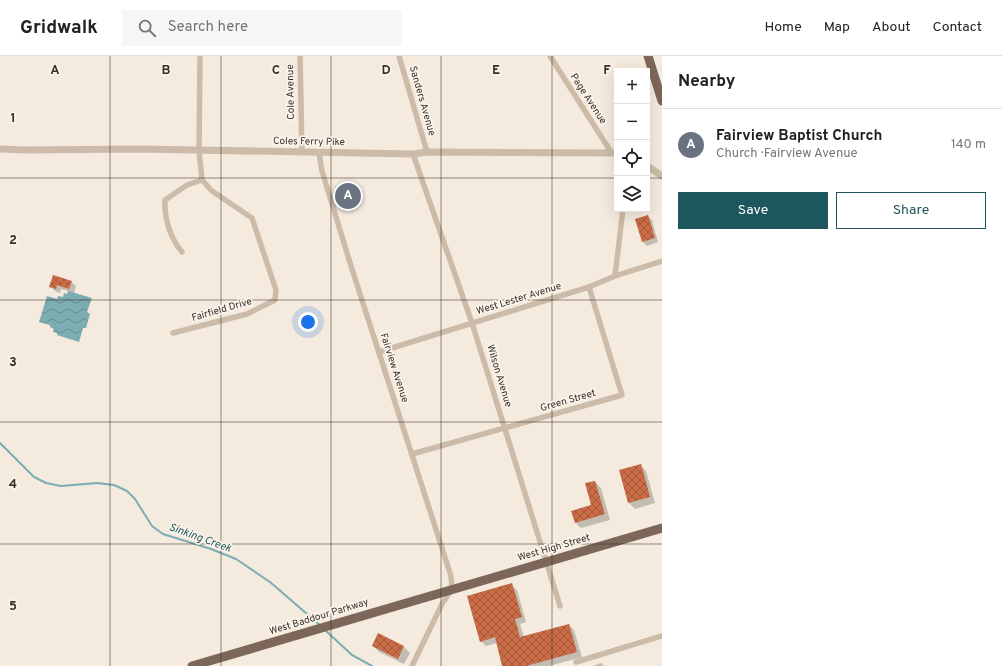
<!DOCTYPE html>
<html lang="en">
<head>
<meta charset="utf-8">
<style>
	:root { --surface:#fff; --page:#f6f6f6; --text:#202124; --muted:#757577; --line:#e0e0e0; --accent:#1d565d }
	body { margin:0; font-family:Overpass,sans-serif; background:var(--page); color:var(--text) }
	.controls { position:absolute; right:12px; top:12px; display:grid; overflow:hidden; border-radius:0px; box-shadow:0 4px 16px #0002 }
	.controls button { width:36px; height:36px; display:grid; place-items:center; padding:0; border:0; border-bottom:1px solid var(--line); background:var(--surface); color:var(--text); font:20px sans-serif }
	.you { position:absolute; left:308px; top:266px; width:14px; height:14px; margin:-10px; border:3px solid #fff; border-radius:50%; background:#1a73e8; box-shadow:0 0 0 6px #1a73e833 }
	.badge { display:grid; place-items:center; width:26px; height:26px; border-radius:50%; background:var(--accent); color:#fff; font-size:13px; font-weight:700 }
	.pin { position:absolute; translate:-50% -50%; border:2px solid #fff; box-shadow:0 1px 4px #0006 }
	.list { margin:0; padding:0; list-style:none }
	h2 { display:flex; justify-content:space-between; align-items:center; height:52px; margin:0; padding:0 16px; font-size:17px }
	h2 small { font-size:13px; font-weight:400; color:var(--muted) }
	.list li { display:grid; grid-template-columns:26px 1fr auto; gap:12px; align-items:center; box-sizing:border-box; height:72px; padding:0 16px; border-top:1px solid var(--line) }
	.list b { display:block; font-size:15px; white-space:nowrap }
	.list p { margin:0; font-size:13px; white-space:nowrap; color:var(--muted) }
	.list em { font-size:13px; font-style:normal; color:var(--muted) }
	.actions { display:flex; gap:8px; padding:12px 16px }
	.actions a { flex:1; padding:9px 0; border:1px solid var(--accent); border-radius:0px; text-align:center; font-size:14px; color:var(--accent) }
	.actions .main { background:var(--accent); color:#fff }
	.icon { flex:none; width:22px; height:22px; fill:none; stroke:currentColor; stroke-width:2; stroke-linecap:round; stroke-linejoin:round }
	.map { position:relative; flex:none; width:662px; height:610px; overflow:hidden }
	header { display:flex; align-items:center; gap:24px; box-sizing:border-box; height:56px; padding:0 20px; background:var(--surface); border-bottom:1px solid var(--line) }
	header strong { font-size:19px }
	nav { display:flex; gap:22px; margin-inline-start:auto; font-size:14px }
	.search { width:280px; height:36px; background:var(--page); display:flex; align-items:center; gap:10px; box-sizing:border-box; padding:0 14px; border-radius:0px; color:var(--muted); font-size:15px }
	main { display:flex }
	aside { flex:1; background:var(--surface) }
	.map>svg:first-child { display:block }
	.water { fill:url(#water-waves) }
	.shadow { fill:#0003 }
	.lines { fill:none; stroke-linecap:round; stroke-linejoin:round }
	.stream { stroke:#7cadb2; stroke-width:2 }
	.building { fill:url(#building-cross-hatch) }
	.minor { stroke:#cdbba9; stroke-width:5.5 }
	.tertiary { stroke:#cdbba9; stroke-width:7 }
	.primary { stroke:#7c675a; stroke-width:9 }
	.grid { fill:none; stroke:#3a2f29; stroke-width:1; stroke-opacity:0.55 }
	.labels { text-anchor:middle; dominant-baseline:central; stroke-width:3.5; stroke-linejoin:round; paint-order:stroke }
	.street-label { font-size:10px; fill:#3a2f29; stroke:#fbf4eb }
	.water-label { font-size:11px; font-style:italic; fill:#1d565d; stroke:#fbf4eb }
	.grid-label { font-size:13px; text-anchor:middle; font-weight:bold; fill:#3a2f29; stroke:#fbf4eb; stroke-width:3.5; stroke-linejoin:round; paint-order:stroke }
</style>
</head>
<body>
<header>
<strong>Gridwalk</strong>
<div class="search"><svg class="icon" aria-label="search" viewBox="0 0 24 24"><circle cx="10" cy="10" r="6"/><path d="M15 15l6 6"/></svg>Search here</div>
<nav><a>Home</a><a>Map</a><a>About</a><a>Contact</a></nav>
</header>
<main>
<div class="map">
<svg width="662" height="610" viewBox="0 0 662 610">
	<defs>
		<pattern id="water-waves" width="16" height="10" patternUnits="userSpaceOnUse"><rect width="16" height="10" fill="#7cadb2"/><path d="M0 5q4-4 8 0t8 0" fill="none" stroke="#678d91"/></pattern>
		<pattern id="building-cross-hatch" width="8" height="8" patternUnits="userSpaceOnUse"><rect width="8" height="8" fill="#ca6c46"/><path d="M0 0l8 8M0 8l8-8" fill="none" stroke="#a5593a"/></pattern>
	</defs>
	<rect width="100%" height="100%" fill="#f4ebde"/>
	<path class="water" d="M68,235L92,242L87,256L90,258L86,272H83L79,286L57,279V277L53,276L54,273L50,271V269L39,266L47,240L57,243L58,240L63,241L64,237L67,238Z"/>
	<g class="shadow">
		<path d="M647,160L652,164L658,186L647,190L642,185Z"/>
		<path d="M54,220L71,226L76,230L74,237L61,233L60,237L55,235L51,231Z"/>
		<path d="M640,409L646,415L655,447L635,453L629,447L620,414Z"/>
		<path d="M595,426L601,432L610,464L581,472L575,466L592,450Z"/>
		<path d="M511,529L517,534L526,566L520,568L524,581L569,569L574,574L582,601L549,610H503L497,587L486,590L481,585Z"/>
		<path d="M378,578L404,591L410,597L404,608L379,596L373,590Z"/>
		<path d="M601,607L604,610H593Z"/>
	</g>
	<g class="lines">
		<g class="stream">
			<path d="M0,387L34,421L46,427L61,430L97,427L114,429L127,435L135,443L152,470L163,478L211,493L236,503L270,526L321,570"/>
			<path d="M325,574L352,599L372,610"/>
		</g>
	</g>
	<g class="building">
		<path d="M648,159L655,182L642,186L635,163Z"/>
		<path d="M53,219L72,225L69,233L57,229L56,233L49,231Z"/>
		<path d="M641,408L650,441L628,447L619,414Z"/>
		<path d="M595,425L605,458L575,467L571,455L591,449L585,427Z"/>
		<path d="M512,527L522,561L515,563L520,581L569,568L577,596L526,610H502L495,581L480,586L467,540Z"/>
		<path d="M378,577L404,590L398,603L372,590Z"/>
	</g>
	<g class="lines">
		<g class="minor">
			<path d="M300,0L302,96"/>
			<path d="M399,0L427,96"/>
			<path d="M550,0L611,96"/>
			<path d="M319,97L322,115L351,210L451,520L452,533L442,548L412,610"/>
			<path d="M413,98L472,267L560,550"/>
			<path d="M182,196C170,182 164,162 165,144L187,129L202,124"/>
			<path d="M615,220L623,153"/>
			<path d="M173,277L247,258L275,244L276,234L252,162L212,135L202,124L199,95L200,0"/>
			<path d="M379,296L589,231L615,220L662,205"/>
			<path d="M412,398L622,339L589,231"/>
			<path d="M576,606L662,580"/>
		</g>
		<g class="tertiary">
			<path d="M0,93L25,94L140,93L413,98L427,96L617,97"/>
			<path d="M647,110L662,120"/>
		</g>
		<g class="primary">
			<path d="M648,0L662,45"/>
			<path d="M192,610L662,472"/>
		</g>
	</g>
	<path class="grid" d="M110,0V610M221,0V610M331,0V610M441,0V610M552,0V610M0,122H617M647,122H662M0,244H662M0,366H662M0,488H662"/>
	<g class="labels">
		<g class="street-label">
			<text transform="translate(291 36) rotate(-91)">Cole Avenue</text>
			<text transform="translate(588 43) rotate(57)">Page Avenue</text>
			<text transform="translate(422 45) rotate(74)">Sanders Avenue</text>
			<text transform="translate(309 86) rotate(1)">Coles Ferry Pike</text>
			<text transform="translate(519 243) rotate(-17)">West Lester Avenue</text>
			<text transform="translate(222 254) rotate(-16)">Fairfield Drive</text>
			<text transform="translate(394 312) rotate(72)">Fairview Avenue</text>
			<text transform="translate(499 320) rotate(73)">Wilson Avenue</text>
			<text transform="translate(568 345) rotate(-16)">Green Street</text>
			<text transform="translate(554 492) rotate(-16)">West High Street</text>
			<text transform="translate(319 561) rotate(-17)">West Baddour Parkway</text>
		</g>
		<g class="water-label">
			<text transform="translate(200 482) rotate(20)">Sinking Creek</text>
		</g>
	</g>
	<g class="grid-label">
		<text x="55" y="18">A</text>
		<text x="166" y="18">B</text>
		<text x="276" y="18">C</text>
		<text x="386" y="18">D</text>
		<text x="496" y="18">E</text>
		<text x="607" y="18">F</text>
		<text x="13" y="66">1</text>
		<text x="13" y="188">2</text>
		<text x="13" y="310">3</text>
		<text x="13" y="432">4</text>
		<text x="13" y="554">5</text>
	</g>
</svg>
<div class="controls">
<button>+</button>
<button>−</button>
<button><svg class="icon" aria-label="locate" viewBox="0 0 24 24"><circle cx="12" cy="12" r="6"/><path d="M12 2v4M12 18v4M2 12h4M18 12h4"/></svg></button>
<button><svg class="icon" aria-label="layers" viewBox="0 0 24 24"><path d="M12 4l9 5-9 5-9-5zM3 14l9 5 9-5"/></svg></button>
</div>
<div class="you"></div>
<div class="pin badge" style="left:348px;top:140px;background:#6b7280">A</div>
</div>
<aside>
<h2>Nearby<small></small></h2>
<ul class="list">
<li><span class="badge" style="background:#6b7280">A</span><div><b>Fairview Baptist Church</b><p>Church · Fairview Avenue</p></div><em>140 m</em></li>
</ul>
<div class="actions"><a class="main">Save</a><a>Share</a></div>
</aside>
</main>
</body>
</html>
